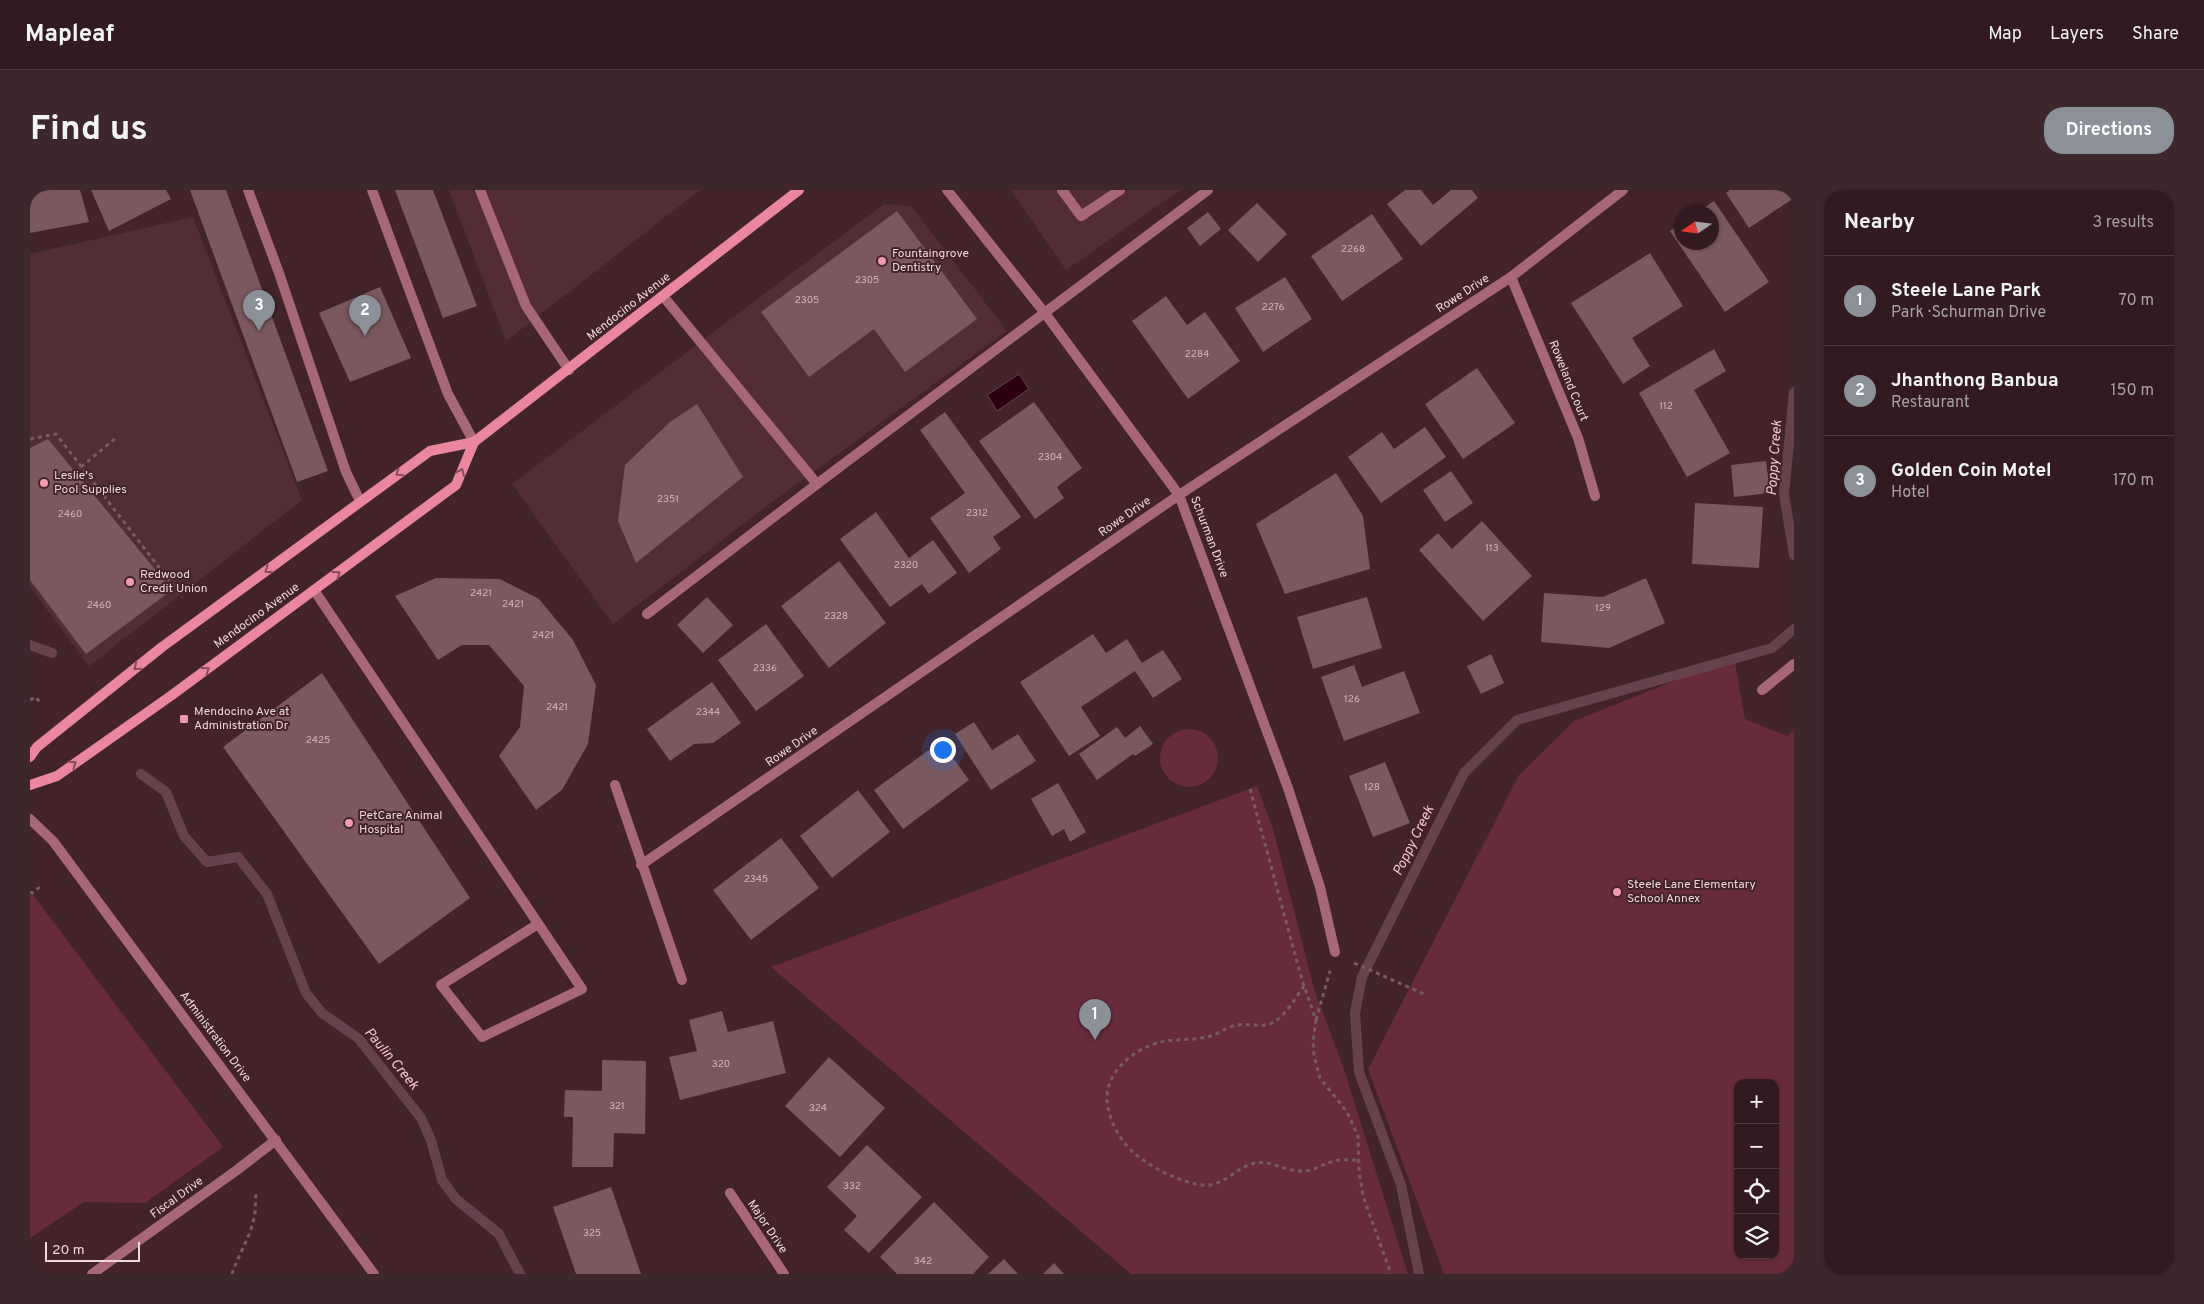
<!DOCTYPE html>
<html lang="en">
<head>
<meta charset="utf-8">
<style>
	:root { --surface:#321a20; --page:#3d272d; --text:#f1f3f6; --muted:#a8a1a5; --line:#4d383e; --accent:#8c9099 }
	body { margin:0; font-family:Overpass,sans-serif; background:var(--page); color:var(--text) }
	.controls { position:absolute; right:15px; bottom:15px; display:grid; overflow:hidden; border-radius:10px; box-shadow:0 1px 4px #0004 }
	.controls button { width:45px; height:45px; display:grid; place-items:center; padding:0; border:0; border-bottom:1px solid var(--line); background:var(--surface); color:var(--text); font:25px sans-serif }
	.compass { position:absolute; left:1644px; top:15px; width:45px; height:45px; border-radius:50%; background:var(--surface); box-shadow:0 1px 4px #0004; rotate:257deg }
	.scale { position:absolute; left:15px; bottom:12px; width:95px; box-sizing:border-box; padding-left:5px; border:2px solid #eed8dc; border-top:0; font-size:14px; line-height:18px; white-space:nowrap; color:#eed8dc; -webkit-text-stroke:4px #42232a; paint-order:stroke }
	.you { position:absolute; left:912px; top:559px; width:18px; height:18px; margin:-12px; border:4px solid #fff; border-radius:50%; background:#1a73e8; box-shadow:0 0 0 8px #1a73e833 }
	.badge { display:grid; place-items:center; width:32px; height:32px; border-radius:50%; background:var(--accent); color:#fff; font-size:16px; font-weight:700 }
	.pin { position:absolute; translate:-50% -41px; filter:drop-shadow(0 1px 2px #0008) }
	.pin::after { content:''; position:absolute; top:26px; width:18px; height:15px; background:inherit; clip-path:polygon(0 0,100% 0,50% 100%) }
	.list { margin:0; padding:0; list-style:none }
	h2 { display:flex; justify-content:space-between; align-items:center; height:65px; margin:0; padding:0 20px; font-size:21px }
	h2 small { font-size:16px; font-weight:400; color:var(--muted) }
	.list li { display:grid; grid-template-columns:32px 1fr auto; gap:15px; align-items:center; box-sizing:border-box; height:90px; padding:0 20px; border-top:1px solid var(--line) }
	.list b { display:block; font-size:19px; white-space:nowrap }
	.list p { margin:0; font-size:16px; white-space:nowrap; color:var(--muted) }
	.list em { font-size:16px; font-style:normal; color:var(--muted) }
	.icon { flex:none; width:28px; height:28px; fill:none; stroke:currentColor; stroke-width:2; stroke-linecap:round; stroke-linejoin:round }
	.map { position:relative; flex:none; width:1764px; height:1084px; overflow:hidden; border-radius:20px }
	header { display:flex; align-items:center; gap:30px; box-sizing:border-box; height:70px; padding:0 25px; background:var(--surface); border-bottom:1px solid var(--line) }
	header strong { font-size:24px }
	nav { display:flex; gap:28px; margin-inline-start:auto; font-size:18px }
	.intro { display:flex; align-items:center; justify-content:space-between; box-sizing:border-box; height:120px; padding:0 30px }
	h1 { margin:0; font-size:35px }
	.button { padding:12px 22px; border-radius:20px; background:var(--accent); color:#fff; font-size:18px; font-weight:700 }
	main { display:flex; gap:30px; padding:0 30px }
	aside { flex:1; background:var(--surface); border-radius:20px; box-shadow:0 1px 4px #0004 }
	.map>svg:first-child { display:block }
	.built { fill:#522d36 }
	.green { fill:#662c3c; fill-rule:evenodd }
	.water { fill:#2d0110; stroke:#67424d }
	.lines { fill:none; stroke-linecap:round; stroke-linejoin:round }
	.stream { stroke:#67424d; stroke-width:10 }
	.building { fill:#7b575e }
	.path { stroke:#785c62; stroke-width:3; stroke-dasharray:4 4; stroke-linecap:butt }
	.service { stroke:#a66876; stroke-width:10 }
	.minor { stroke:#a66876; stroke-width:10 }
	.tertiary { stroke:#a66876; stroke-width:10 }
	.secondary { stroke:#ea879f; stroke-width:10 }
	.oneway { stroke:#854b59 }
	.poi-dot { fill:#f29aae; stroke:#42232a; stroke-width:2 }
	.labels { text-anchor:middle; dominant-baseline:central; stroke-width:4; stroke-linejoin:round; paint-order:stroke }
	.number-label { font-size:10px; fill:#d1b8bc }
	.poi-label { font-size:12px; fill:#eed8dc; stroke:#42232a; text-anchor:start }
	.street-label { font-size:12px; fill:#eed8dc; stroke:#42232a }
	.water-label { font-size:14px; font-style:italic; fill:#fac5d0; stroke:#42232a }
</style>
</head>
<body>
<header>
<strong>Mapleaf</strong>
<nav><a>Map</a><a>Layers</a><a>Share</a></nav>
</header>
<div class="intro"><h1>Find us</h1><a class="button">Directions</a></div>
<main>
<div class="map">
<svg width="1764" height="1084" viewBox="0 0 1764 1084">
	<rect width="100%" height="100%" fill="#42232a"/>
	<g class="built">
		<path d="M419,0H670L476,151Z"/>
		<path d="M981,0H1150L1036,80Z"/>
		<path d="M854,14L881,16L977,141L734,318L583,434L482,294Z"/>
		<path d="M163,27L272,310L59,476L0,397V64Z"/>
	</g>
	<g class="green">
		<path d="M1704,467L1715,529L1757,546L1764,540V1084H1414L1338,879L1489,585L1544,531ZM1708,893H1745V1065H1708Z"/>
		<circle cx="1159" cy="568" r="29"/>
		<path d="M1227,596L1243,639L1285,802L1314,879L1378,1084H1101L741,777Z"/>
		<path d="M0,705H3L193,957L115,1013L54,1012L0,1048Z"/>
	</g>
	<path class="water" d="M989,184L999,199L967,221L957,205Z"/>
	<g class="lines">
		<g class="stream">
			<path d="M1764,202L1754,304L1764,365"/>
			<path d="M0,455L22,463"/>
			<path d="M111,584L136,602L154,646L177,672L208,667L237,704L276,803L292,823L329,849L391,928L401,950L412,990L426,1009L469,1044L490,1084"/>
			<path d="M1389,1084L1371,995L1329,882L1325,823L1332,787L1434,583L1487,530L1742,458L1764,439"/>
		</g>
	</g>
	<g class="building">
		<path d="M0,0H50L59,32L0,43Z"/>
		<path d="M61,0H136L141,9L79,41Z"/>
		<path d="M160,0H196L298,281L267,292Z"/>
		<path d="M365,0H403L447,116L413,128Z"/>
		<path d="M1375,0H1391L1403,15L1421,0H1442L1448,8L1391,56L1357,14Z"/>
		<path d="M1700,0H1764V8L1719,38L1696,3Z"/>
		<path d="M1684,11L1739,92L1695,122L1640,41L1652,33V52H1682V22H1668Z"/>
		<path d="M1227,13L1257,44L1228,72L1198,40Z"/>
		<path d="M867,21L947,129L875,182L844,139L779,187L731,122Z"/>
		<path d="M1178,22L1191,39L1170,56L1157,38Z"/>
		<path d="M1342,24L1373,69L1312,111L1281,66Z"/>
		<path d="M1620,63L1653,116L1602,148L1620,176L1593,194L1541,113Z"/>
		<path d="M1255,87L1282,129L1233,162L1205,118Z"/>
		<path d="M350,97L381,168L320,192L289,123Z"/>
		<path d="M1136,106L1157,135L1175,122L1210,171L1158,209L1102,131Z"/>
		<path d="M1684,159L1696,181L1664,200L1700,263L1657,287L1609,203Z"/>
		<path d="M1447,178L1485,233L1433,269L1395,214Z"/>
		<path d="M1004,212L1052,278L1027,297L1034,308L1005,329L949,251Z"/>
		<path d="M667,214L713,287L606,373L588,331L595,275L640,232Z"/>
		<path d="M915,222L991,327L963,347L971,359L939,383L900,328L935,303L890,240Z"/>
		<path d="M1395,237L1416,267L1351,313L1318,267L1352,242L1364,259Z"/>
		<path d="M18,249L142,400L56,464L0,390V258Z"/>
		<path d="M1736,271L1740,303L1704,307L1701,275Z"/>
		<path d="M1421,281L1443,313L1415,332L1393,300Z"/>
		<path d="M1306,283L1333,326L1340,379L1255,404L1226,334Z"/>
		<path d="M1665,313L1733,317L1729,378L1662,374Z"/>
		<path d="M846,322L879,368L903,350L927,383L899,404L892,394L860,417L810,349Z"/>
		<path d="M1452,331L1502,386L1453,431L1389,360L1408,343L1422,359Z"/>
		<path d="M809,371L856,433L799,478L751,416Z"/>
		<path d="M406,388L470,389L509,409L543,450L566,495L558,554L532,600L506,620L469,566L490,537L494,496L459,455H432L408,470L365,406Z"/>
		<path d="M1616,388L1635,433L1579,458L1511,452L1514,403L1573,407Z"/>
		<path d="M677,407L703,435L673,463L647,435Z"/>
		<path d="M1337,407L1352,458L1283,479L1267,427Z"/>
		<path d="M736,434L774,486L726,521L688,470Z"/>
		<path d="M1063,444L1076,463L1097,449L1112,473L1133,460L1152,489L1123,508L1105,481L1051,517L1070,546L1039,566L990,492Z"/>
		<path d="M1461,464L1474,493L1451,504L1437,476Z"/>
		<path d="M1324,475L1332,497L1374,481L1390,523L1314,551L1291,487Z"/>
		<path d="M292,483L440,708L349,774L193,557Z"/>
		<path d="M682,492L711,533L683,553L664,554L640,571L617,539Z"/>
		<path d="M944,532L962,560L988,544L1006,571L961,600L925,544Z"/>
		<path d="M1110,536L1123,554L1105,566L1103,564L1067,590L1049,564L1087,537L1095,548Z"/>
		<path d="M911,551L939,590L873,639L844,600Z"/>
		<path d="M1355,572L1380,633L1343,647L1319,586Z"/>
		<path d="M1028,593L1056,642L1040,652L1034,639L1022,646L1001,609Z"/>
		<path d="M828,600L860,642L802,688L770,646Z"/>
		<path d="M751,648L789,698L721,750L683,700Z"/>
		<path d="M692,821L698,842L743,831L756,883L650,910L639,867L667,861L659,830Z"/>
		<path d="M799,867L855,918L810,967L755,916Z"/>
		<path d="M572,870L616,871L615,944L584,943L583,977H542L543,927H534L535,900L572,901Z"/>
		<path d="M837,955L892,1007L839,1063L814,1040L827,1026L797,997Z"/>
		<path d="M581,997L611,1084H546L523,1017Z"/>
		<path d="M904,1012L959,1067L943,1084H867L850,1067Z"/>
		<path d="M974,1069L988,1084H958Z"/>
		<path d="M1024,1073L1034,1084H1013Z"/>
	</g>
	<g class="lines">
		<g class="path">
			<path d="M0,249L26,244L152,407"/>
			<path d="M51,277L87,247"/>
			<path d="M0,510L6,507L11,514"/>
			<path d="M1220,599L1272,790L1286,830L1283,851L1284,866L1290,888L1317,922L1328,946L1329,981L1333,1006L1361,1084"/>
			<path d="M0,702L2,703L10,697"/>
			<path d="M1324,773L1394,804"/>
			<path d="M1274,796C1266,807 1255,827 1242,833C1232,838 1219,833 1208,835C1197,836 1188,845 1177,847C1163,850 1149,849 1135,851C1107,856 1075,881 1077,911C1079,931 1090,951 1105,964C1124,979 1149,992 1173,995C1194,997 1206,977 1225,973C1242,970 1256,982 1273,981C1285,981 1294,973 1305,971C1312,969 1320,970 1328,970"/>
			<path d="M1286,830L1300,781"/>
			<path d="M202,1084C208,1065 220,1048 224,1028C226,1021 225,1012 226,1004"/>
		</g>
		<g class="service">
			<path d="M218,0L249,83L316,282L330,311"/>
			<path d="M342,0L418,204L444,252"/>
			<path d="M450,0L496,116L539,180"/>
			<path d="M1032,0L1051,26L1090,0"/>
			<path d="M787,294L1178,0"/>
			<path d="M284,400L552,799L452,847L411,795L508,734"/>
			<path d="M617,424L787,294L633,106"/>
			<path d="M1732,500L1764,474"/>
			<path d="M585,595L652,790"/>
		</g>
		<g class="minor">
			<path d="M917,0L1014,122L1149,305L1258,598L1290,697L1305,762"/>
			<path d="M1481,87L1548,248L1565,306"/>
			<path d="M611,675L1149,305L1481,87L1593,0"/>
			<path d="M700,1003L754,1084"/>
		</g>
		<g class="tertiary">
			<path d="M0,629L23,651L344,1084"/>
			<path d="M62,1084L207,980L246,950"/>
		</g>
		<g class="secondary">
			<path d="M0,567L7,557L132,457L400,261L444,252L769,0"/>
			<path d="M0,595L27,586L142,505L426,295L444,252"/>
		</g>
	</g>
	<defs><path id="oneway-chevron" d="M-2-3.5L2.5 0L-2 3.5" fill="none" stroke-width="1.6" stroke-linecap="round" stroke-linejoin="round" transform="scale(1.25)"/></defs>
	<g class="oneway">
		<use href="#oneway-chevron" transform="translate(431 282) rotate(-66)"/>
		<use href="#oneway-chevron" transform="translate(369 283) rotate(145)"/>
		<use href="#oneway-chevron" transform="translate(238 380) rotate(145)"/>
		<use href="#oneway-chevron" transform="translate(307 384) rotate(-36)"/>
		<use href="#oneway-chevron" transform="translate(107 477) rotate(141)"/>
		<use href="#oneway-chevron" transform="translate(176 480) rotate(-36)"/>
		<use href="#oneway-chevron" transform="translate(43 574) rotate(-35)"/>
	</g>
	<g class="poi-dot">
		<circle cx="852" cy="71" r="5"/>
		<circle cx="14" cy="293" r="5"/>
		<circle cx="100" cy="392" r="5"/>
		<rect x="149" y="524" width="10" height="10" rx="2.5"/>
		<circle cx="319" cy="633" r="5"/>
		<circle cx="1587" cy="702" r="5"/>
	</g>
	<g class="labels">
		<g class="number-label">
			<text x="1323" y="59">2268</text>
			<text x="837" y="90">2305</text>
			<text x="777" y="110">2305</text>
			<text x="1243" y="117">2276</text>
			<text x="1167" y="164">2284</text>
			<text x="1636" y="216">112</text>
			<text x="1020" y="267">2304</text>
			<text x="638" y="309">2351</text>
			<text x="947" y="323">2312</text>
			<text x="40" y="324">2460</text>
			<text x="1462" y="358">113</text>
			<text x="876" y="375">2320</text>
			<text x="451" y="403">2421</text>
			<text x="483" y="414">2421</text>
			<text x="69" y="415">2460</text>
			<text x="1573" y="418">129</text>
			<text x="806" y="426">2328</text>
			<text x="513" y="445">2421</text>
			<text x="735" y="478">2336</text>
			<text x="1322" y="509">126</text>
			<text x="527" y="517">2421</text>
			<text x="678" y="522">2344</text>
			<text x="288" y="550">2425</text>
			<text x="1342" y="597">128</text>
			<text x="726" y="689">2345</text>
			<text x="691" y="874">320</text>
			<text x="587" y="916">321</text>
			<text x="788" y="918">324</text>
			<text x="822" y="996">332</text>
			<text x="562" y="1043">325</text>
			<text x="893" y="1071">342</text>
		</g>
		<g class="poi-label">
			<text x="862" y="64">Fountaingrove<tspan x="862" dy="14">Dentistry</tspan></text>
			<text x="24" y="286">Leslie's<tspan x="24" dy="14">Pool Supplies</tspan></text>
			<text x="110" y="385">Redwood<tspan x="110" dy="14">Credit Union</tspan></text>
			<text x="164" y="522">Mendocino Ave at<tspan x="164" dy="14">Administration Dr</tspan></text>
			<text x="329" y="626">PetCare Animal<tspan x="329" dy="14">Hospital</tspan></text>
			<text x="1597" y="695">Steele Lane Elementary<tspan x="1597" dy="14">School Annex</tspan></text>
		</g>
		<g class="street-label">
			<text transform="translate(1433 104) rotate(-33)">Rowe Drive</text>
			<text transform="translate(599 117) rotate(-38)">Mendocino Avenue</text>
			<text transform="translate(1538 191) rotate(68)">Roweland Court</text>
			<text transform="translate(1095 327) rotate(-35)">Rowe Drive</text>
			<text transform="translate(1179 347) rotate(69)">Schurman Drive</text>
			<text transform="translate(227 426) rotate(-36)">Mendocino Avenue</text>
			<text transform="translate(762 557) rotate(-35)">Rowe Drive</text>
			<text transform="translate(185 847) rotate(53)">Administration Drive</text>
			<text transform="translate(147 1008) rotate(-36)">Fiscal Drive</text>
			<text transform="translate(737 1037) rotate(56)">Major Drive</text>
		</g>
		<g class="water-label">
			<text transform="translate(1745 268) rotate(-86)">Poppy Creek</text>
			<text transform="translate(1384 651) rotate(-64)">Poppy Creek</text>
			<text transform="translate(361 869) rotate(50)">Paulin Creek</text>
		</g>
	</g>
</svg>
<div class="controls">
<button>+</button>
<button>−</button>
<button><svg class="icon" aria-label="locate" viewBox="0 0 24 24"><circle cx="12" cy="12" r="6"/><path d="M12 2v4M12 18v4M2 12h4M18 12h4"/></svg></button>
<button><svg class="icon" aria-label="layers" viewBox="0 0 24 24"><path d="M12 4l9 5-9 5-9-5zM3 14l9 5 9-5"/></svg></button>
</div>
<svg class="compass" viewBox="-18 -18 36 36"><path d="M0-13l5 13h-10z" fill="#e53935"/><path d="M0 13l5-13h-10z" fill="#a8a1a5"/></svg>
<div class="scale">20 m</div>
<div class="you"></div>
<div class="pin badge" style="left:1065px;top:850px">1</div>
<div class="pin badge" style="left:335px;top:146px">2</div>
<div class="pin badge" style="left:229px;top:141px">3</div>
</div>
<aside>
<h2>Nearby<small>3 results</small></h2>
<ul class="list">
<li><span class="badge">1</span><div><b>Steele Lane Park</b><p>Park · Schurman Drive</p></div><em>70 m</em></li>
<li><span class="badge">2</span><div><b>Jhanthong Banbua</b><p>Restaurant</p></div><em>150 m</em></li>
<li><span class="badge">3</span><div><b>Golden Coin Motel</b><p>Hotel</p></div><em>170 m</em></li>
</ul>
</aside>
</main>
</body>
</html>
